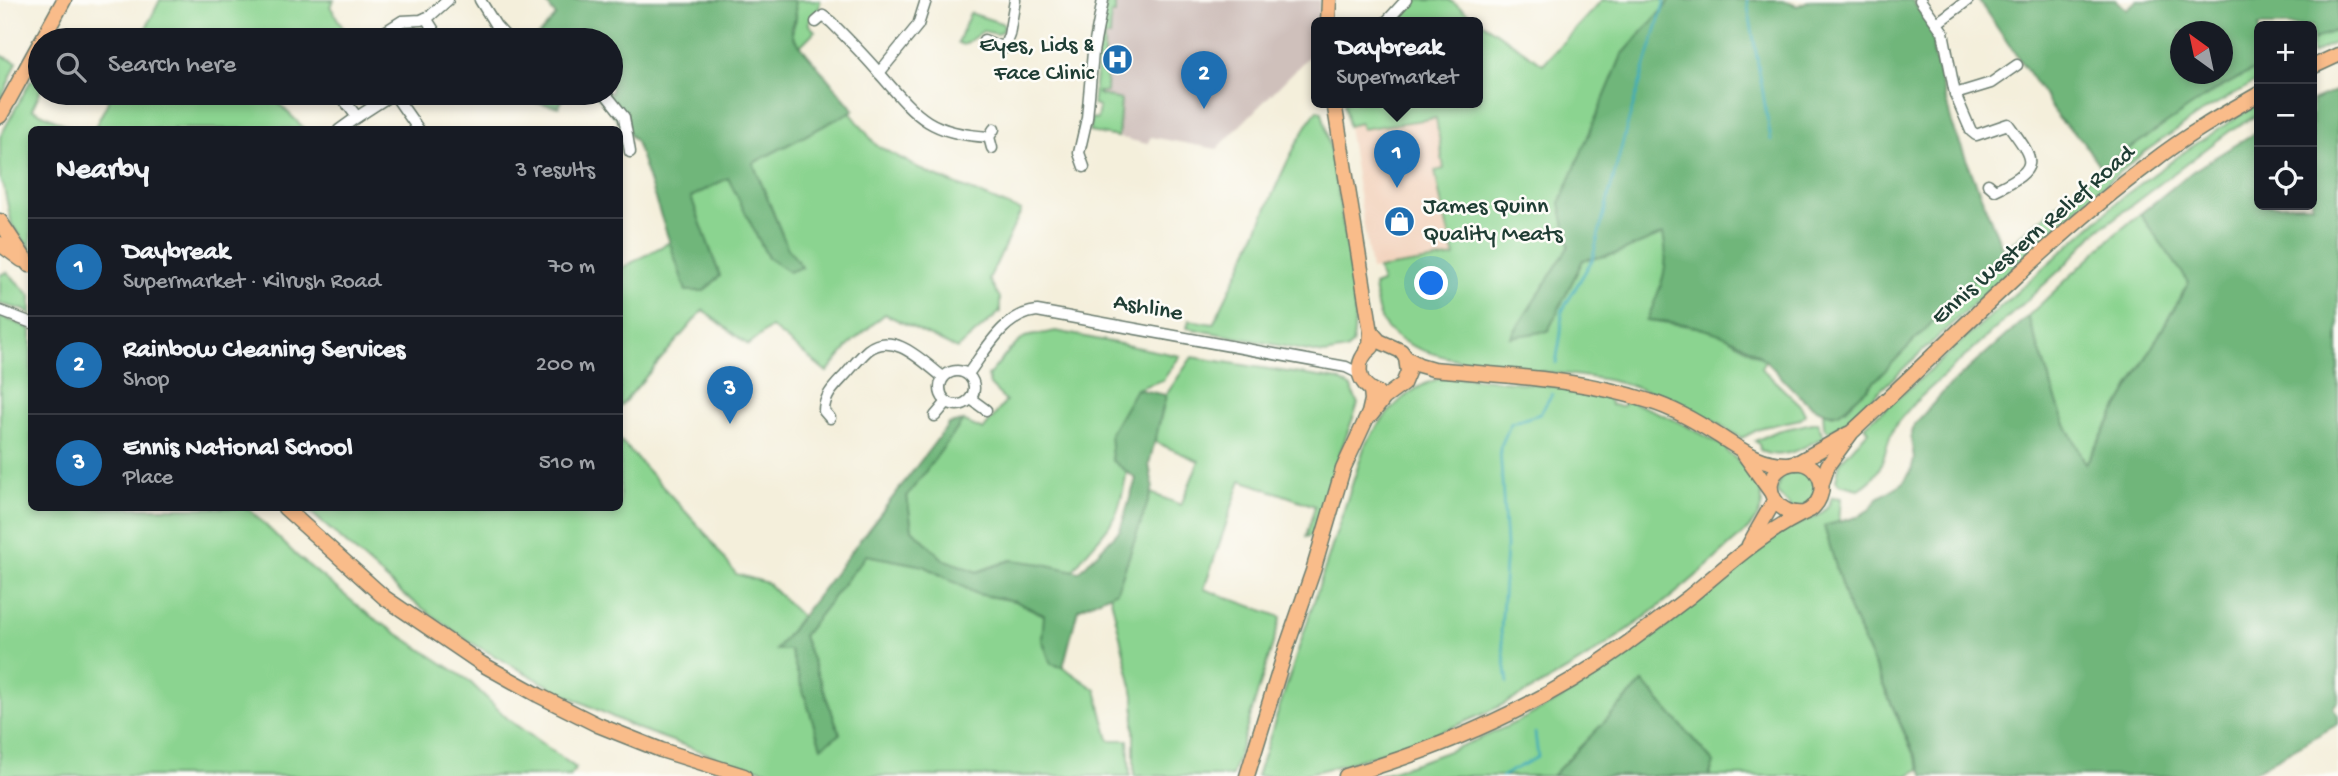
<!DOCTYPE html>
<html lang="en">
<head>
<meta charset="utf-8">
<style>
	:root { --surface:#171b24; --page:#242831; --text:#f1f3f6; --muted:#9ea1a6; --line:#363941; --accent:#1f6fb2 }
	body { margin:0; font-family:"Gochi Hand",sans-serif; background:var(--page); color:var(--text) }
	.controls { position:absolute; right:21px; top:21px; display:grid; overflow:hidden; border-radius:10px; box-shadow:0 4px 10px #0003 }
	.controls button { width:63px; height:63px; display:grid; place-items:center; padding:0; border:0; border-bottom:2px solid var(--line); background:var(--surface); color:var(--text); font:35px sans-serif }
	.compass { position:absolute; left:2170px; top:21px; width:63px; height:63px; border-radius:50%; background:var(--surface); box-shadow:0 4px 10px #0003; rotate:327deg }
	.you { position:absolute; left:1432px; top:284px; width:24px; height:24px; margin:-18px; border:5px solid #fff; border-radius:50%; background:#1a73e8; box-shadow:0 0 0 10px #1a73e833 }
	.badge { display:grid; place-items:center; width:46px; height:46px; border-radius:50%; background:var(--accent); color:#fff; font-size:23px; font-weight:700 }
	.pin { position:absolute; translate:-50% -58px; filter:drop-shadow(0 2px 4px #0008) }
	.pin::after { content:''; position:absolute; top:37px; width:24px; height:21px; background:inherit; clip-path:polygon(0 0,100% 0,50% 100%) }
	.popup { position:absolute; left:1311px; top:17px; width:172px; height:91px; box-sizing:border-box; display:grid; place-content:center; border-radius:10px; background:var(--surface); filter:drop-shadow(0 2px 5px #0005); font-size:23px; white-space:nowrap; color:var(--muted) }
	.popup b { font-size:26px; color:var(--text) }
	.popup::after { content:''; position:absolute; left:50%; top:100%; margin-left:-14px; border:14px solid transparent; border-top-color:var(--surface) }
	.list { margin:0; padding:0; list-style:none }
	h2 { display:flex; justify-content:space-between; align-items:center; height:91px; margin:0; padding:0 28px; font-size:30px }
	h2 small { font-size:23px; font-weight:400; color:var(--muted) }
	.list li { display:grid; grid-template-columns:46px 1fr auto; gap:21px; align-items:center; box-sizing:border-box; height:98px; padding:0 28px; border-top:2px solid var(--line) }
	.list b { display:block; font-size:26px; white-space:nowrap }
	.list p { margin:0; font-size:23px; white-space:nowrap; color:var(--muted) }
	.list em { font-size:23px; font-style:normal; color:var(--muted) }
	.icon { flex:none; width:38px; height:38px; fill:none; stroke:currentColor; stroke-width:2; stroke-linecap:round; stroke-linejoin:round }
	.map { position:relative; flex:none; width:2338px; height:776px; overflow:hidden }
	.search { position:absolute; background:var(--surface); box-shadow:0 4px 10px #0003; left:28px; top:28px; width:595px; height:77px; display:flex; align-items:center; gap:18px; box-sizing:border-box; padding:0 24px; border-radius:38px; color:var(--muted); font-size:26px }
	.panel { position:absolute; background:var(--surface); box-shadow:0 4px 10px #0003; left:28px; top:126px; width:595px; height:385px; border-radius:10px }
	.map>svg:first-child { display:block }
	.built { fill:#f3d4bf }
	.industrial { fill:#cfc0bb }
	.green { fill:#8bd490; stroke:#558862; stroke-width:2 }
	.forest { fill:#70b67a; stroke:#487a57; stroke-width:2; fill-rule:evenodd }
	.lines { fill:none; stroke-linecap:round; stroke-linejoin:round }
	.stream { stroke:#3dacba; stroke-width:2.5 }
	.minor-casing { stroke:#6a7b6e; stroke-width:13 }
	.major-casing { stroke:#6a7b6e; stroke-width:17 }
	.minor { stroke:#fff; stroke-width:10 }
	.major { stroke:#f9bc8a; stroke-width:14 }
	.labels { text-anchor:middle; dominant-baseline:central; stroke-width:5; stroke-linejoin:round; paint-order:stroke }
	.poi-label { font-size:24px; fill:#1f3d34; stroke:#fdfcf7; text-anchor:end }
	.street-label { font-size:24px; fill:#1f3d34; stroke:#fdfcf7 }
</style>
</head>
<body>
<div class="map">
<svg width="2338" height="776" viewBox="0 0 2338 776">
	<rect width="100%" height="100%" fill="#fdfcf7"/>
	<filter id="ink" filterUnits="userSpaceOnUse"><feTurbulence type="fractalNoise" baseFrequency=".0143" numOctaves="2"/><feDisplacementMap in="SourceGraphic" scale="14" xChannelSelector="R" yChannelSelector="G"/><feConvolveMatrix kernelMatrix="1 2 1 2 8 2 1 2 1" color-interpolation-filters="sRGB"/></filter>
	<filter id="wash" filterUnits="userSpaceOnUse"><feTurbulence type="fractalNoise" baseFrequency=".00686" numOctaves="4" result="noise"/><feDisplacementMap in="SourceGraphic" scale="28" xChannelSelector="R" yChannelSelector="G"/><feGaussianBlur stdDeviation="1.57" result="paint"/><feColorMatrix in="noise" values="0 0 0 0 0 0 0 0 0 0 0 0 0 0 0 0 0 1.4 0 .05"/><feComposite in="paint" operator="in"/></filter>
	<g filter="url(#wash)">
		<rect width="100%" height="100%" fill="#f4efdb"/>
		<path class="built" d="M1436,118L1444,170L1435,171L1442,208L1455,257L1371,270L1348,126L1361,123L1362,129Z"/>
		<path class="industrial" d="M1115,0H1320L1319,22H1316V49L1217,149L1151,137L1147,144L1118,137L1121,100L1098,95L1100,57L1104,56V37L1110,36L1111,14H1115Z"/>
		<g class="green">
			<path d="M160,0H334L330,6L350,40H140Z"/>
			<path d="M794,0H820L819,11L809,21V25L815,31L800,46C789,33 792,33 796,19C797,13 795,5 794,0Z"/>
			<path d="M1107,0H1115V14H1111L1110,37H1104V56L1107,57L1106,92H1098V94L1121,100L1118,137L1089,132L1091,118L1097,119L1099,107L1093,105L1099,41Z"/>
			<path d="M1418,0H1449L1543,64L1602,0H1671L1622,55L1561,203L1569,246L1512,337L1548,329L1583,260L1615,254L1663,234L1668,259L1658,295L1647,320L1696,327L1724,335L1765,360L1761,368L1801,406L1805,414L1801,419L1763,427L1742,438C1731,433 1721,425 1710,419C1681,402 1649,390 1616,382C1559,367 1422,372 1386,327C1377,316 1376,299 1374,286L1382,283L1378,269L1455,257L1442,207L1435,171L1444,169L1436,118L1362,129L1360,123L1348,126L1344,102H1478V22H1396Z"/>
			<path d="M970,13L1004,24L1002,31L997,34L983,31L964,45L958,43Z"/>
			<path d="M2338,29V41L2312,54V41Z"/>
			<path d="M0,55L17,62L0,102Z"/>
			<path d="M2259,67V80L2207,109L2147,150L2087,199L1848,420L1831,431H1828L1824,426L1823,412L1833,415L1847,408L2003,250L2101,168L2214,91Z"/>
			<path d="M31,80L40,83V92L32,109L74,129L32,130L31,250L12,225L4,188L0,180V137Z"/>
			<path d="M96,93H276L272,97L305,129H94L109,100Z"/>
			<path d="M2259,103V114L2231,130L2096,232L2061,269L1914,403C1908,411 1900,418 1895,426C1881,452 1888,472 1859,489L1839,484L1836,480L1840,462L1868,431L1864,426L1912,386L2124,196L2187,150Z"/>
			<path d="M1317,110L1322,112C1333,157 1340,203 1347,249C1351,281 1359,313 1352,345L1346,350L1324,354L1187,328L1189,320L1213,324C1229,292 1245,259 1259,226C1276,187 1292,146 1317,110Z"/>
			<path d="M850,112L876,145L928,173L1021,211L989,279L1000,298V312L957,349L885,314L852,342L827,372L771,327L748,345L703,310L620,407V269L670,242L686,291H704L720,276L691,197L729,177L768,258L801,267L787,247L753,163Z"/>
			<path d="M2140,214L2189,282L2085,465L2061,414L2028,316L2113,236Z"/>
			<path d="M7,272L31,296V315L24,310L0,304V275Z"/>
			<path d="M0,316L31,329L32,508H248L297,556L369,615L468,680L509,720L576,768L570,776H0Z"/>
			<path d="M1056,331L1180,356L1163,380L1136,389L1112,460L1127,471C1124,485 1122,501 1116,514C1106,536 1085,550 1073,571L1043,564L1011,560L977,572L943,559L912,529L907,496L963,421L983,430L1006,401L990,385L988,376L1009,351L1025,337Z"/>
			<path d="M1192,357L1339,380L1351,388L1358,404L1340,453L1317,528L1313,535L1306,537L1315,506L1241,480L1204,589L1281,617L1232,776H1134V695L1110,594L1117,591L1151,493L1181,505L1199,461L1155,442L1166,395Z"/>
			<path d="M1449,376L1546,385L1600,394L1607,397L1611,405L1622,406L1627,401C1664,413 1695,429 1728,449L1727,452C1743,463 1763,481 1762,503C1761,521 1739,537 1727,548C1641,629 1538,697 1427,737C1386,752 1342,767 1299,775C1286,776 1270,776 1257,776L1365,445C1386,411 1408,385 1449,376Z"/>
			<path d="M1817,422L1824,437C1805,446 1781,463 1760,450L1759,444L1755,441L1777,431Z"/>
			<path d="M620,440L705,533L736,574L767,583L801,616L776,650H790L821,746L840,733L803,636L866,555L924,566L977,594L1015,601L1045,615L1042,639L1051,664L1063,667L1096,690L1109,740H1128L1130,776H789L725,760L636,728L560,692L468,641L404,595L306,508H620Z"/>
			<path d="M1798,468C1812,472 1816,479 1817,493L1802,508L1792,509L1777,493C1778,476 1784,473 1798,468Z"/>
			<path d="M1832,497L1841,498L1839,522L1824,526L1847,604L1920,769L1907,776H1709L1714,763L1643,682L1552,776H1377C1446,754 1515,727 1576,690C1640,651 1697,602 1753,554L1754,548C1767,541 1780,532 1794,526C1811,518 1826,517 1832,497Z"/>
		</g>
		<g class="forest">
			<path d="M544,0H794L796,18L791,27L793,37L854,110L753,163L787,247L802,267L789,272L768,258L728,178L691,197L720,276L704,291H686L636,142L595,93H611V40H534L556,16Z"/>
			<path d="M1671,0H1783L1797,6L1810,0H1912L1934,32L1933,50L1952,124L2003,250L1868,388L1839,413C1815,421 1783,377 1767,362C1736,333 1688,322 1647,320C1660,289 1671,267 1663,234L1615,254L1583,260L1548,331L1511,337L1569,246L1560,203L1622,55Z"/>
			<path d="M1978,0H2115L2127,9L2137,0H2338V29L2312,41V26H2259V67L2214,91L2101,168L2082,140L2058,118L2046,98ZM2180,32H2222V74H2180Z"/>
			<path d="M2338,90V701L2333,707L2338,716V724L2246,776H1924L1847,604L1824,526L1857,517L1870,509L1878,498L1903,483L1911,471L1914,459L1911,437L1914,425L1947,388L2028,316L2061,414L2086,464L2189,282L2140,214L2193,171L2259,130V205H2312V101Z"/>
			<path d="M525,93H566L559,107L532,102Z"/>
			<path d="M1136,389L1166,395L1149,464L1153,487L1117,591L1078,609L1063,667L1051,664L1042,639L1044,615L1015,601L977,594L924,566L866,555L803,636L840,734L821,747L790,650H776L949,424L963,421L907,496L912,529L943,559L977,572L1011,560L1043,564L1079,572L1120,530L1136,479L1112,460L1110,434Z"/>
			<path d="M1643,682L1714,763L1709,776H1552Z"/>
		</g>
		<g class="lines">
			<g class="stream">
				<path d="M1747,0L1771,140"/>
				<path d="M1556,363L1561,333L1562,311L1592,260L1627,126L1665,0"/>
				<path d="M1508,683L1501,632L1506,546L1500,448L1511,423L1540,414L1552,394"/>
				<path d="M1502,776L1538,757L1535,733"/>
			</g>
		</g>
	</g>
	<g filter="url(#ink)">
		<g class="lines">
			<defs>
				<g id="minor">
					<path d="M480,0L496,26L509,40"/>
					<path d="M1920,0L1943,32L1955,94L1971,131L1976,135L2008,124C2034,160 2043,168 1995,190L1988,184"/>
					<path d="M426,18L440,40"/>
					<path d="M816,22L823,16L831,22C848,39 865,56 880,74C918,118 929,133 989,137"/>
					<path d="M1386,22L1406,0"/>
					<path d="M1937,23L1968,0"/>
					<path d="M372,40L402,21L421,20L430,16L448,0"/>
					<path d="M984,40L1004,48L1009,35L1015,0"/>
					<path d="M879,73L918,25L926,0"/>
					<path d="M605,93L624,117L630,152"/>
					<path d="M1955,94L1991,83L2017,65"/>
					<path d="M357,117L391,95L396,97L419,130"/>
					<path d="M339,130L357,117L339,93"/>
					<path d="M992,148L989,137L994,129"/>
					<path d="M1084,167L1079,153L1087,118L1093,52L1103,0"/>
					<path d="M0,311L32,323"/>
					<circle cx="957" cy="388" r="17"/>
					<path d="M968,374C986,350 1004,314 1037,311L1346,367L1356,372L1360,377"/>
					<path d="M971,399L986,410"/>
					<path d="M935,416L947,402"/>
					<path d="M830,418L824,411C824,395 836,385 846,374C853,366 860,357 868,350C894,330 923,362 943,377"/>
				</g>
				<g id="major">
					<path d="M1328,22L1329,0"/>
					<path d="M42,40L64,0"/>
					<path d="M2312,67L2338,55"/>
					<path d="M1334,102L1371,332L1370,345L1366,351"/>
					<path d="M0,116L40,43"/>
					<path d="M0,221L29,265"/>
					<path d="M0,244L22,260"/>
					<path d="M1371,332L1379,341L1401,351L1406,358L1408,372L1403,384L1384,398L1371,415"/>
					<path d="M1372,347C1353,361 1356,385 1378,393"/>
					<path d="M1406,358L1419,365L1433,369C1505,376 1579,378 1649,401C1673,408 1695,421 1716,434C1739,448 1760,465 1788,464"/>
					<path d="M1744,454L1771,492"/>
					<path d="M1797,463L1848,434"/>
					<path d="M1822,483L1828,465L1852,432C1951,341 2044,242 2152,162C2185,136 2222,115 2259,94"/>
					<path d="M285,508L385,598L482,664L538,695L598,725L661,750L744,776"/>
					<path d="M1749,545L1774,501"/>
					<path d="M1247,776L1287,646L1313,571L1343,469L1369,413L1372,400L1371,390"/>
					<path d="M1346,776C1445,747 1541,706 1625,645C1647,629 1668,613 1689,597C1728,565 1764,531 1810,510C1835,490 1816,453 1786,465C1757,478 1773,517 1804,513"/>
				</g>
			</defs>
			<use href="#minor" class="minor-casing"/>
			<use href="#major" class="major-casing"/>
			<use href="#minor" class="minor"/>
			<use href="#major" class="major"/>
		</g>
	</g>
	<defs>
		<symbol id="hospital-disc" viewBox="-11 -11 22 22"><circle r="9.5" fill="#1f6fb2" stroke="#fdfcf7"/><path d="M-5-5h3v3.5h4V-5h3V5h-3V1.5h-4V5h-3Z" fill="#fff"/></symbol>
		<symbol id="shop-disc" viewBox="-11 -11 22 22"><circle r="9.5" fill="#1f6fb2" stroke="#fdfcf7"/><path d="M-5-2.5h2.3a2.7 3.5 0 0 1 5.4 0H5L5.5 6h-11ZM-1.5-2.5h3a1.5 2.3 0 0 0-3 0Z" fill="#fff"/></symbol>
	</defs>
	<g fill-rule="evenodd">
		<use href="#hospital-disc" x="1100" y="42" width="35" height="35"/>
		<use href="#shop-disc" x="1382" y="204" width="35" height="35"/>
	</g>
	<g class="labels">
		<g class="poi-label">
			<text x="1094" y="46">Eyes, Lids &amp;<tspan x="1094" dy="28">Face Clinic</tspan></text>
			<text x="1423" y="207" text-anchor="start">James Quinn<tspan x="1423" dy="28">Quality Meats</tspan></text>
		</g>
		<g class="street-label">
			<text transform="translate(2034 236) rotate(-41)">Ennis Western Relief Road</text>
			<text transform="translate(1148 309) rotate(10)">Ashline</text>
		</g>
	</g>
</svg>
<div class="controls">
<button>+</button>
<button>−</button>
<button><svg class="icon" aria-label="locate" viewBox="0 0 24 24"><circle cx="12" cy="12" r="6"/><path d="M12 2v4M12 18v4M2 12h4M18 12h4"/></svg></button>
</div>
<svg class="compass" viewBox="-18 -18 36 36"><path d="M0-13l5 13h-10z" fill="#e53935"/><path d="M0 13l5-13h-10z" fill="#9ea1a6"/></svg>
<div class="you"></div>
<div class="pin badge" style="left:1397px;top:188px">1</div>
<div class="popup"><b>Daybreak</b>Supermarket</div>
<div class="pin badge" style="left:1204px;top:109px">2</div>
<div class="pin badge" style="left:730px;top:424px">3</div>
<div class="search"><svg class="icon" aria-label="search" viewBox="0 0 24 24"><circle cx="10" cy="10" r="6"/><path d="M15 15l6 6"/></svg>Search here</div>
<section class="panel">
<h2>Nearby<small>3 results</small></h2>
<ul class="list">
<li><span class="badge">1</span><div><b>Daybreak</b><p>Supermarket · Kilrush Road</p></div><em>70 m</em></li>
<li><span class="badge">2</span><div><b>Rainbow Cleaning Services</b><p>Shop</p></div><em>200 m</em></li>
<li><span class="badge">3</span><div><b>Ennis National School</b><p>Place</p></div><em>510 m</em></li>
</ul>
</section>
</div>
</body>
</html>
